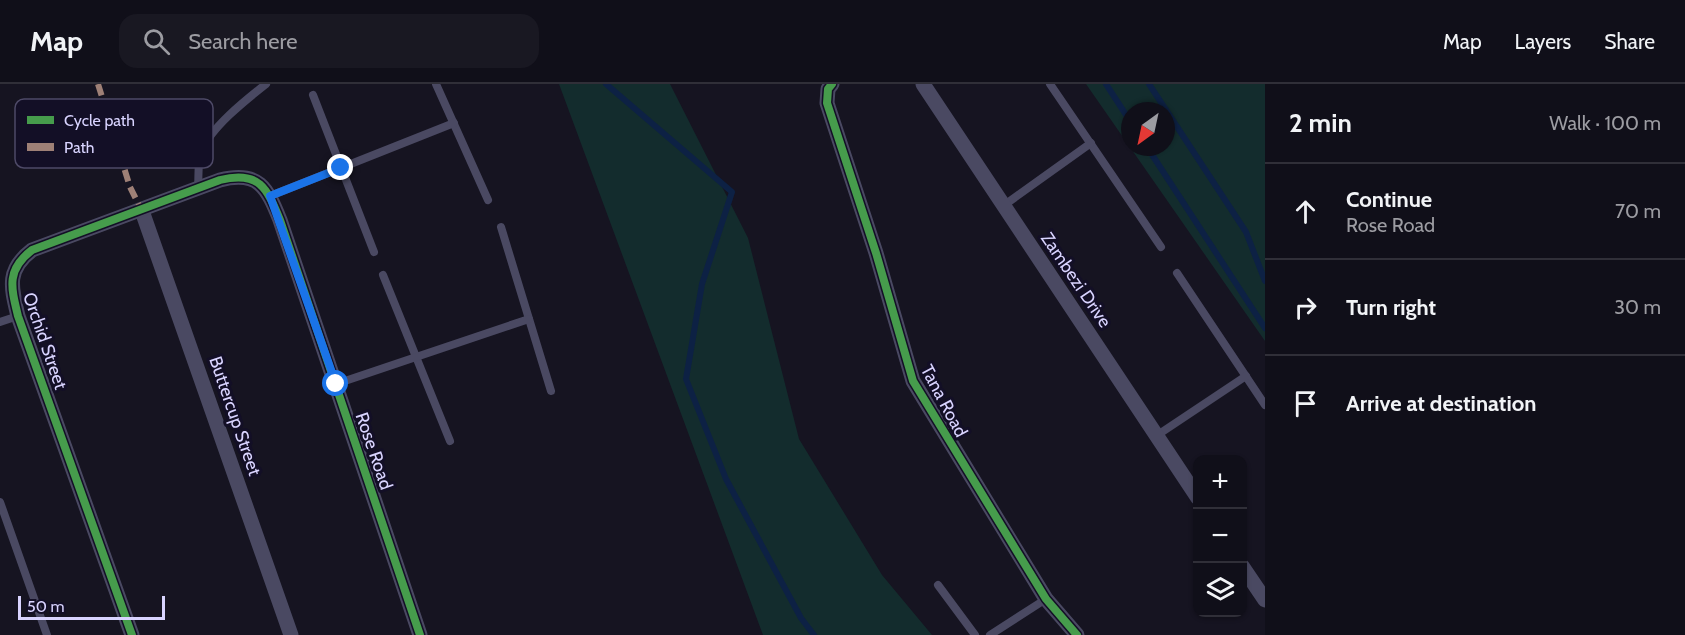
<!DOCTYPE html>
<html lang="en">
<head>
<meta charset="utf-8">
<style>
	:root { --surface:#100f19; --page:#191822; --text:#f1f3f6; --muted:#9c9ca2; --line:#302f38 }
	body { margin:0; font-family:Cabin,sans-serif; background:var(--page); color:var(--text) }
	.controls { position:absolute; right:18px; bottom:18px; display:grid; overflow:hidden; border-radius:12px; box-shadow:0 2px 4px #0004 }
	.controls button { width:54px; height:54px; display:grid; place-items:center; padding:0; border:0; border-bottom:2px solid var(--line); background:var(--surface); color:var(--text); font:30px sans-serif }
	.compass { position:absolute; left:1121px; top:18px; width:54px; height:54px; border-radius:50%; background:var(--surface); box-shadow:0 2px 4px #0004; rotate:213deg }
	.scale { position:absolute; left:18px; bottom:15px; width:147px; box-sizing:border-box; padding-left:6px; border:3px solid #d9d4ff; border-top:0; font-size:16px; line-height:21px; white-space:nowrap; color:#d9d4ff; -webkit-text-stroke:4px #130f26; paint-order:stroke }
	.stop { position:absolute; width:18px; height:18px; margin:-14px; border:4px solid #1a73e8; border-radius:50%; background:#fff }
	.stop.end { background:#1a73e8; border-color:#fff; box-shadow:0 2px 6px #0008 }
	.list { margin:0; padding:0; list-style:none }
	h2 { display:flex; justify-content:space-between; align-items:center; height:78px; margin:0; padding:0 24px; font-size:26px }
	h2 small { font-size:20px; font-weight:400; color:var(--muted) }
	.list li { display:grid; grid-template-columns:39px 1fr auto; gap:18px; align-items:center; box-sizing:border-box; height:96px; padding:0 24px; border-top:2px solid var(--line) }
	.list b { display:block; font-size:22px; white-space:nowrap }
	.list p { margin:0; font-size:20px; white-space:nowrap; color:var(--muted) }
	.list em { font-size:20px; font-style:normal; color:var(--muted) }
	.icon { flex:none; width:33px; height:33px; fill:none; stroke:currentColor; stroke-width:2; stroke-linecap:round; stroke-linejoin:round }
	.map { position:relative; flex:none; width:1265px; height:551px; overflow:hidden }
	header { display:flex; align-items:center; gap:36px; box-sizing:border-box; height:84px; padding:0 30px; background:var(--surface); border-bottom:2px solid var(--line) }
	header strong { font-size:28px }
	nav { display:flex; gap:33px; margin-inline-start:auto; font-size:21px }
	.search { width:420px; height:54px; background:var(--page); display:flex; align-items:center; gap:15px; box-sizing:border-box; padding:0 21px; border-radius:18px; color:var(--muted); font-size:22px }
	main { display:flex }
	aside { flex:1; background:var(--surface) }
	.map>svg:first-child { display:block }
	.green { fill:#132c2d; fill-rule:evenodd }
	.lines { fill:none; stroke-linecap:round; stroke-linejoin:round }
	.stream { stroke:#0d2144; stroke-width:6 }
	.service { stroke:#4a4962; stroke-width:8 }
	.minor { stroke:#4a4962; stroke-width:15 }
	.quiet { stroke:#9e8076; stroke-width:6; stroke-dasharray:12 6; stroke-linecap:butt }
	.cycleway-casing { stroke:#130f26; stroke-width:11 }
	.cycleway { stroke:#469c4c; stroke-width:8 }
	.route { stroke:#1a73e8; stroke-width:8 }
	.labels { text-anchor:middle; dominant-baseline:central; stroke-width:6; stroke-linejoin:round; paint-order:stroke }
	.street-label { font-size:18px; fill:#d9d4ff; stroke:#130f26 }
	.key { fill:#130f26; stroke:#4e4a67; stroke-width:1.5 }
	.key-label { font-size:16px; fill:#d9d4ff }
</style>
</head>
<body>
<header>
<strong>Map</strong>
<div class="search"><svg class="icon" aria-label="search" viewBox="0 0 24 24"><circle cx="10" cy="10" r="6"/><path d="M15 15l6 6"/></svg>Search here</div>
<nav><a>Map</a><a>Layers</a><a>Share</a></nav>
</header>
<main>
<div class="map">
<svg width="1265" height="551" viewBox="0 0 1265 551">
	<rect width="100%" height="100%" fill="#161421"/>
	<g class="green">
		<path d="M559,0H670L748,154L799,355L882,491L932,551H763Z"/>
		<path d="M1086,0H1265V257ZM1130,27H1166V63H1130Z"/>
	</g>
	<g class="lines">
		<g class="stream">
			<path d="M606,0L732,108L702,200L686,295L726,395L801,534L814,551"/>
			<path d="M1106,0L1130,37"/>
			<path d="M1149,0L1246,148L1265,197"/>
			<path d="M1147,63L1265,244"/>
		</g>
		<g class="service">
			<path d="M436,0L488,116"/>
			<path d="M1050,0L1161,163"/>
			<path d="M313,11L374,168"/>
			<path d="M198,105C199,92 197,79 202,67C210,44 247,15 266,0"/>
			<path d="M270,112L454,39"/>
			<path d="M1003,122L1091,59"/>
			<path d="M501,143L551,307"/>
			<path d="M1177,189L1265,321"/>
			<path d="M383,191L450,357"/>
			<path d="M0,238L18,232"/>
			<path d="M336,300L529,235"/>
			<path d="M1156,352L1246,292"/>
			<path d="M0,418L47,551"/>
			<path d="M938,501L975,551"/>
			<path d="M990,551L1046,515"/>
		</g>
		<g class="minor">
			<path d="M832,0L828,5L827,19L876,169L913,297L1046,515L1077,551"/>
			<path d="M923,0L1198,414"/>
			<path d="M142,127L291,551"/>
			<path d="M1242,482L1265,516"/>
			<path d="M132,551L18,232C11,203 6,186 32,166L220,96C259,86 267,104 280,136L420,551"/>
		</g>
		<path class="quiet" d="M98,0L130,103L142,127"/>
		<defs>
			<g id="cycleway">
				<path d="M832,0L828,5L827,19L876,169L913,297L1046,515L1077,551"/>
				<path d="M132,551L18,232C11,203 6,186 32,166L220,96C259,86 267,104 280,136L420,551"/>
			</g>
		</defs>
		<use href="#cycleway" class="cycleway-casing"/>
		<use href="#cycleway" class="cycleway"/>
	</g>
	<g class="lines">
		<path class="route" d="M336,300L270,112L341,84"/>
	</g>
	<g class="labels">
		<g class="street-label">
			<text transform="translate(1076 196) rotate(56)">Zambezi Drive</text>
			<text transform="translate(45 257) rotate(71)">Orchid Street</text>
			<text transform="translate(944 317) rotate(62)">Tana Road</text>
			<text transform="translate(235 332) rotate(71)">Buttercup Street</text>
			<text transform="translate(374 367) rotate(71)">Rose Road</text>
		</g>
	</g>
	<rect x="15" y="15" width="198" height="69" rx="9" class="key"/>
	<rect x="27" y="32" width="27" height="8" fill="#469c4c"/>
	<rect x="27" y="59" width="27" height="8" fill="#9e8076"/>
	<g class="key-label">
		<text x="64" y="42">Cycle path</text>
		<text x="64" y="69">Path</text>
	</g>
</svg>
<div class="controls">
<button>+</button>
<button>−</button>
<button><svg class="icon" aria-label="layers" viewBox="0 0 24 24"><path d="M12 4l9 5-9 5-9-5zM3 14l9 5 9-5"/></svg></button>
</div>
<svg class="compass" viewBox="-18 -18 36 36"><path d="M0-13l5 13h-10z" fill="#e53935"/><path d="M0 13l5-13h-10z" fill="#9c9ca2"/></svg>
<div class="scale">50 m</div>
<div class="stop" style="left:336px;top:300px"></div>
<div class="stop end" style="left:341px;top:84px"></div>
</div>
<aside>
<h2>2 min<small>Walk · 100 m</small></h2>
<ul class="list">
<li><svg class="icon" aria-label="ahead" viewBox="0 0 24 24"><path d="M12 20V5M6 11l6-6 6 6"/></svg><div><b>Continue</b><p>Rose Road</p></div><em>70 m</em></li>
<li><svg class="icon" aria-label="right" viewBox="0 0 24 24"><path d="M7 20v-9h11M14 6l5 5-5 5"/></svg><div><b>Turn right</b></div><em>30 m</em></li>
<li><svg class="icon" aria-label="arrive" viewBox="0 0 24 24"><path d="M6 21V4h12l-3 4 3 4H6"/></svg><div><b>Arrive at destination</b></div></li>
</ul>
</aside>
</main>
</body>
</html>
